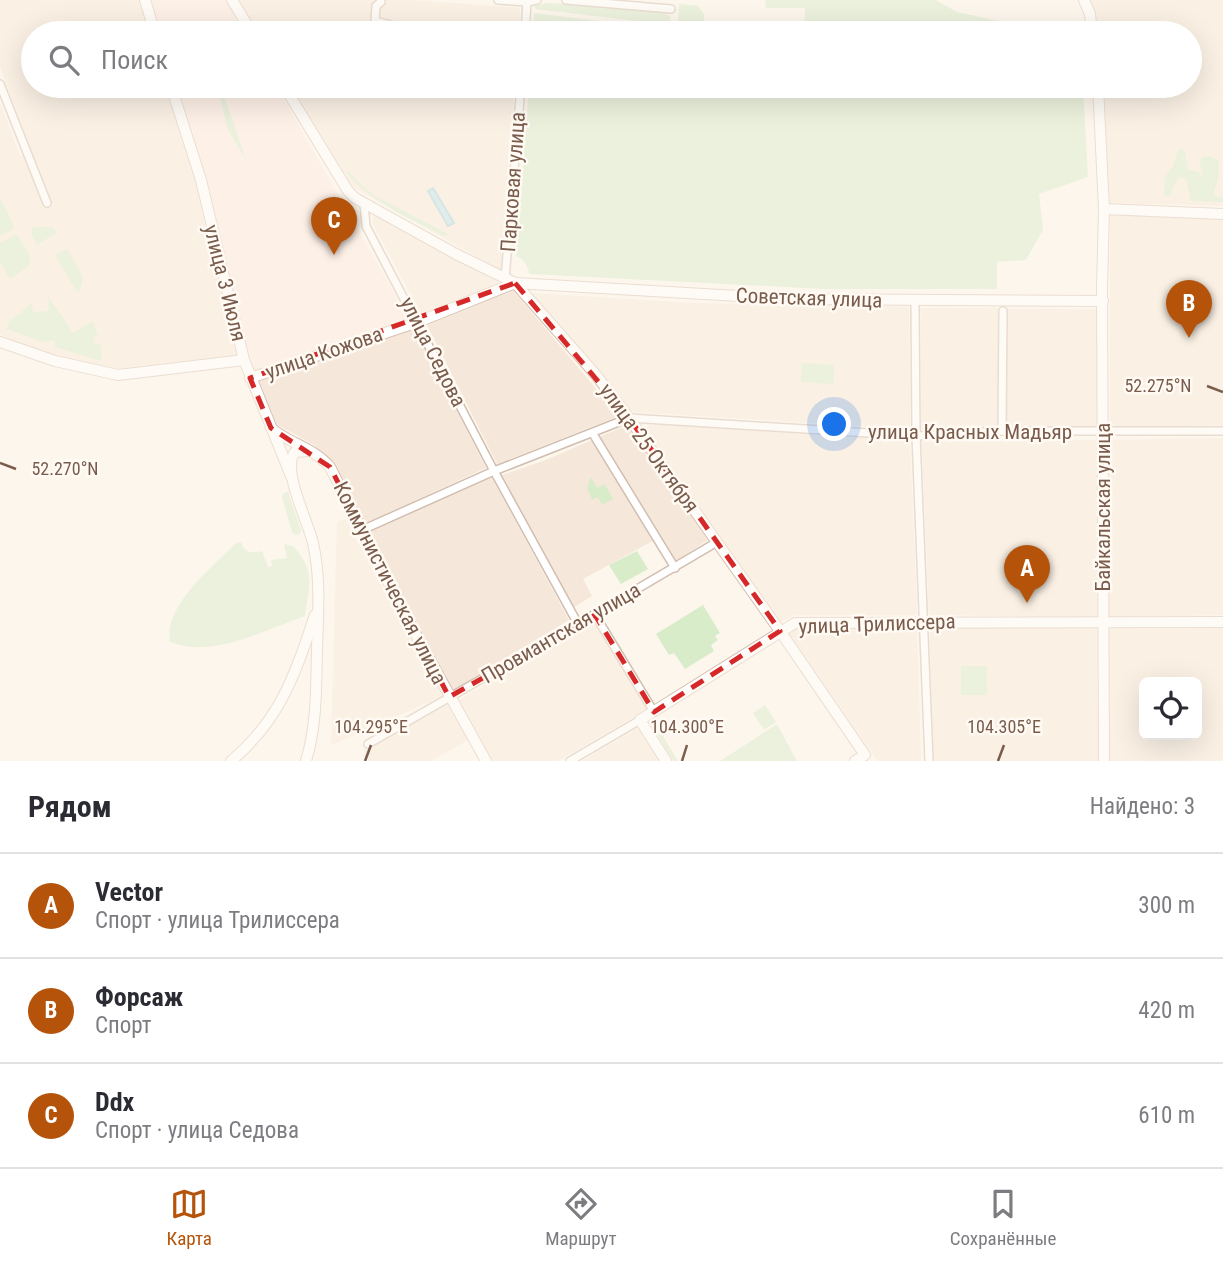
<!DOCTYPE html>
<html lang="ru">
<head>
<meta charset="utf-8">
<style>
	:root { --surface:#fff; --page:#f2f2f3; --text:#2b2b33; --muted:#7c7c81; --line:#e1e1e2; --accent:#b45309 }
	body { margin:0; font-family:"Roboto Condensed",sans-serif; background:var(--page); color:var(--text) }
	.controls { position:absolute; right:21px; bottom:21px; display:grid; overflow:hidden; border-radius:10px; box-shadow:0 7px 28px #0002 }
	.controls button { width:63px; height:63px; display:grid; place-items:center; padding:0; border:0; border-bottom:2px solid var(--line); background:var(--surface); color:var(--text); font:35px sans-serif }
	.you { position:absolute; left:835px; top:425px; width:24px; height:24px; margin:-18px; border:5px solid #fff; border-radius:50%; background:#1a73e8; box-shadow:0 0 0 10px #1a73e833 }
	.badge { display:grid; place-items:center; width:46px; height:46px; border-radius:50%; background:var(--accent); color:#fff; font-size:23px; font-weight:700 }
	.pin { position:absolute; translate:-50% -58px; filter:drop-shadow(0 2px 4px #0008) }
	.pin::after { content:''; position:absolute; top:37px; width:24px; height:21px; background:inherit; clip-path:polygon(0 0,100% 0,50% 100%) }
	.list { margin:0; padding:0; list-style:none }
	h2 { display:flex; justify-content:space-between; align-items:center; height:91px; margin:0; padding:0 28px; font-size:30px }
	h2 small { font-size:23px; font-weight:400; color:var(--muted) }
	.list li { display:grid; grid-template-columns:46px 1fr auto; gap:21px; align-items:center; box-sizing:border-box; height:105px; padding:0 28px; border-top:2px solid var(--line) }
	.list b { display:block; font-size:26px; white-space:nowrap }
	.list p { margin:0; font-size:23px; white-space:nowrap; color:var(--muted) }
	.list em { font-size:23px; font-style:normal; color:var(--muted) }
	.icon { flex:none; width:38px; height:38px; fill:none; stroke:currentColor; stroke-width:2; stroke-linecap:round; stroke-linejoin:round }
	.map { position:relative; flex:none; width:1223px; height:761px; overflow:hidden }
	.search { position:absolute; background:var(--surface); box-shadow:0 7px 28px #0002; left:21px; right:21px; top:21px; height:77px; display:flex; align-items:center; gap:18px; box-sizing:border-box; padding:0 24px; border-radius:38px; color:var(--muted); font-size:26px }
	.sheet { height:406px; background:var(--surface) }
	nav { display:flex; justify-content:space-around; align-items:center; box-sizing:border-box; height:98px; border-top:2px solid var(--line); background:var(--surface); font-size:19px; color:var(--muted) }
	nav a { display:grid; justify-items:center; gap:4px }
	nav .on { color:var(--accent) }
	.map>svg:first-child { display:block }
	.residential { fill:#f5e8da; fill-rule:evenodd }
	.commercial { fill:#fde8e0 }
	.green { fill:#d8ecc9 }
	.water { fill:#bfe3e8; stroke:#a5d3da; stroke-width:2 }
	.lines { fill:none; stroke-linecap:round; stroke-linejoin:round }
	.street-casing { stroke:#d1beb0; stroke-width:10 }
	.secondary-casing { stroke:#d6c0b0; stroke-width:12 }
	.street { stroke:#fff; stroke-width:7 }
	.secondary { stroke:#fff; stroke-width:10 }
	.marked { fill:none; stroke:#d62828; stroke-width:5; stroke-dasharray:14 9; stroke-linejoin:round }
	.ticks { fill:none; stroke:#7a5c4d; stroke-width:2.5 }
	.labels { text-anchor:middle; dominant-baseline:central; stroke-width:5; stroke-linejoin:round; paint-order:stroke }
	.street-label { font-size:21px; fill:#7a5c4d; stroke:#fffaf3 }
	.ticks-label { font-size:18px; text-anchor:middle; fill:#7a5c4d; stroke:#fffaf3; stroke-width:5; stroke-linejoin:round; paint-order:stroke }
</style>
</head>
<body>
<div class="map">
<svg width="1223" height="761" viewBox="0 0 1223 761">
	<rect width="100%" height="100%" fill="#fdf6ec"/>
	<g class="residential">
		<path d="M0,0H139L149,33H33V86H165L195,181L236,355L119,368L83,363L25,347L0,334V102L20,156L32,152L0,67Z"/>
		<path d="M239,0H412L520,8L519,33H259Z"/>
		<path d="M1091,0H1223V206L1110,203L1104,86H1190V33H1098L1096,13Z"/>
		<path d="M291,86H515L502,271L353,187Z"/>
		<path d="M373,215L484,274L499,283L421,314L373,224Z"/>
		<path d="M1110,215L1223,219V425L1110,427Z"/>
		<path d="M513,290L619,416L497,464L427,325Z"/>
		<path d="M532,293L691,303L909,307L910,429L632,412Z"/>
		<rect x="921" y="308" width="77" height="120"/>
		<rect x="1007" y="309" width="91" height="119"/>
		<path d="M415,329L486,468L364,524L334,463L314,445L276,424L258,382Z"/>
		<path d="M627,425L708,540L676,561L660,537L583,579L592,596L573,608L502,475L543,461Z"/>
		<path d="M662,425L910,441L917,615H795L781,622L648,434L646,428L648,426Z"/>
		<path d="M1223,438V615L1109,617L1110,440Z"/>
		<path d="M1098,440L1097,617L929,615L922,442Z"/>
		<path d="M491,476L569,620L453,690L382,565L366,530Z"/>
		<path d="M345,519L443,696L331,745L337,522Z"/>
		<path d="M594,620L649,708L558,761H493L459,700Z"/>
		<path d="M917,627L921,761H878L788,632L796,628Z"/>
		<path d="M930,627L1097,629L1098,761H932Z"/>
		<path d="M1223,628V761H1110L1109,629ZM1144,682H1197V735H1144Z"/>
		<path d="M447,705L468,740L431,761H366L364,750Z"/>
		<path d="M638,728L659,761H582Z"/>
	</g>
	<g class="commercial">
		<path d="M151,0H227L246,33H161Z"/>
		<path d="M178,86H276L410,321L253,372L207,179Z"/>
	</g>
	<g class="green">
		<path d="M765,0H936L957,12L1030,28L1038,33H804L805,8H766Z"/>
		<path d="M546,3L593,5L665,13L670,16V25L536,9L534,6Z"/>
		<path d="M679,4L698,6L704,14V24L678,22Z"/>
		<path d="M534,13L698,33H703H533Z"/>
		<path d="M217,86H221L246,160L228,130Z"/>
		<path d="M529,86H1083L1088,177L1039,194L1043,230L1026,260L997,262V289H824L529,274C529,267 523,258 516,256Z"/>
		<path d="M1182,149L1185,151L1188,170L1199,172L1203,179L1200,161L1202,157L1210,156L1219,161L1218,179L1213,194L1219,198L1223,195V202L1191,201L1186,179L1179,177L1172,189L1171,195L1167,196L1164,194L1165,177L1173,166L1178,150Z"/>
		<path d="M345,171L350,173L366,189L377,197L448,234L446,237C409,218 372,204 345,171Z"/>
		<path d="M0,198L14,226L12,230L0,236Z"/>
		<path d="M40,227H51L58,232L37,245L31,234L32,228Z"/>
		<path d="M15,235L18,236L30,256L29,266L10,279L0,262V243Z"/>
		<path d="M67,249L83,277L80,291L77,292L55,255Z"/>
		<path d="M48,296L73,333L93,321L98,335L93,337L95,344L101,345V361L55,347V340L43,342L7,329L9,322L32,303L33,312L49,311Z"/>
		<path d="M802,363L834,365V384L801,382Z"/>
		<path d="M591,477L597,488L605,484L613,499L602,505L598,497L592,500L587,488Z"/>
		<path d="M288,492L301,530L300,534L295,535L292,532L282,498L284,493Z"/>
		<path d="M241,542C244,552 252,554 262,551L268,567L272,566L271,560L287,558L284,544L293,546C316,571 309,584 305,616C264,630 214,659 170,642C163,605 213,567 236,543Z"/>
		<path d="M637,551L648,569L621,584L609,565Z"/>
		<path d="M703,605L720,633L715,636L718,640L711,645L714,651L685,669L674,653L669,655L656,634Z"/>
		<rect x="961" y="666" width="26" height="29"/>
		<path d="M765,705L776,722L764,730L753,713Z"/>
		<path d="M653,719L655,723L678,761H673L653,728Z"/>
		<path d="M777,724L797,761H720Z"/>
	</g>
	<path class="water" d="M433,188L454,223L448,226L428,191Z"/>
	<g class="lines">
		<defs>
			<g id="street">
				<path d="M498,0L527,2L537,0"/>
				<path d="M566,0L671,9"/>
				<path d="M381,2L376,6L375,21L390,25"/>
				<path d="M525,33L527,2"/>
				<path d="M0,84L47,203"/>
				<path d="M364,204L366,226L494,471L578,624"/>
				<path d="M505,279L521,86"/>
				<path d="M915,301L916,436L929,761"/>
				<path d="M1002,431L1003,311"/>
				<path d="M593,434L675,568"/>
				<path d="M362,530L494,471L629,418L916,436L1002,431H1223"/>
				<path d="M595,615L654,712"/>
				<path d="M368,744L581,622L717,542"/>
				<path d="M570,761L640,720"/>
			</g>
			<g id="secondary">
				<path d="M145,0L155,33"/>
				<path d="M232,0L252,33"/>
				<path d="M1084,0L1090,14L1092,33"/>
				<path d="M171,86L201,180L244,360L291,476"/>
				<path d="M284,86L348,191L355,198L456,254L515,283L596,375L629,418L780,631L865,755L855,761"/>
				<path d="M1098,86L1104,209L1102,287L1104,761"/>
				<path d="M1104,209L1223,214"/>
				<path d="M0,342L55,361L118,375L244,360"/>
				<path d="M250,378L418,322L515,283L791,299L1103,301"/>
				<path d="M271,428C290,444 314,448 330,467L405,615L486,761"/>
				<path d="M231,761C281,719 295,674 315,615"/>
				<path d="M306,761C317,724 316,688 317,650C318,614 321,578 313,543C308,521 281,470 295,452L308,451"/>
				<path d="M666,761L640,720L795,623L1223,622"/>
			</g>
		</defs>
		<use href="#street" class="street-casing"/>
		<use href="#secondary" class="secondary-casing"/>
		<use href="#street" class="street"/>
		<use href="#secondary" class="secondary"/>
	</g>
	<path d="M0 0H1223V761H0ZM515,283L629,418L780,631L654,712L595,615L449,697L330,467L271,428L250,378Z" fill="#fdf6ec" fill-opacity=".55" fill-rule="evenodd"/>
	<path class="marked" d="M515,283L629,418L780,631L654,712L595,615L449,697L330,467L271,428L250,378Z"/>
	<path class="ticks" d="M1207,386L1223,392M0,463L16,469M365,761L371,745M682,761L687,745M998,761L1004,745"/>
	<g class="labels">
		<g class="street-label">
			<text transform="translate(513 182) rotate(-86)">Парковая улица</text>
			<text transform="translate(225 283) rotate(76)">улица 3 Июля</text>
			<text transform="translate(809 298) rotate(2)">Советская улица</text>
			<text transform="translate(433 352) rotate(63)">улица Седова</text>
			<text transform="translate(324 353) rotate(-19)">улица Кожова</text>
			<text x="970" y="432">улица Красных Мадьяр</text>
			<text transform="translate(649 448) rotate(54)">улица 25 Октября</text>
			<text transform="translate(1103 507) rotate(-90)">Байкальская улица</text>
			<text transform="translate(390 583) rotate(63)">Коммунистическая улица</text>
			<text transform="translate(877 624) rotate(-2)">улица Трилиссера</text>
			<text transform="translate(561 633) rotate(-30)">Провиантская улица</text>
		</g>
	</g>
	<g class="ticks-label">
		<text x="1158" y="392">52.275°N</text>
		<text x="65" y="475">52.270°N</text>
		<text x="371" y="733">104.295°E</text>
		<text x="687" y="733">104.300°E</text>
		<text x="1004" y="733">104.305°E</text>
	</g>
</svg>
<div class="controls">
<button><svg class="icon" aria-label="locate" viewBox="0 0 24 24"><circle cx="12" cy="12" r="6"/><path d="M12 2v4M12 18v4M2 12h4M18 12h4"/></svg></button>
</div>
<div class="you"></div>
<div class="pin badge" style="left:1027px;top:603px">A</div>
<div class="pin badge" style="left:1189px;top:338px">B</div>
<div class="pin badge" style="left:334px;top:255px">C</div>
<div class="search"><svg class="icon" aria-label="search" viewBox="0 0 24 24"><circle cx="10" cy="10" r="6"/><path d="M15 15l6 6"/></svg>Поиск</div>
</div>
<section class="sheet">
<h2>Рядом<small>Найдено: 3</small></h2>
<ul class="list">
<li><span class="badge">A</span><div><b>Vector</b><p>Спорт · улица Трилиссера</p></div><em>300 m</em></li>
<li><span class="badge">B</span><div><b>Форсаж</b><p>Спорт</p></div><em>420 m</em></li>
<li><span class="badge">C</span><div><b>Ddx</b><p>Спорт · улица Седова</p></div><em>610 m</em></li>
</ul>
</section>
<nav>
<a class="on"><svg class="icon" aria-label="map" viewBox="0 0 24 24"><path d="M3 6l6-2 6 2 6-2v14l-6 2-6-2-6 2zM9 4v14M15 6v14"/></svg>Карта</a>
<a><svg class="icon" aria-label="directions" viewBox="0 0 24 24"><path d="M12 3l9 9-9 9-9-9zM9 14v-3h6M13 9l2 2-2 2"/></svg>Маршрут</a>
<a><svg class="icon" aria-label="saved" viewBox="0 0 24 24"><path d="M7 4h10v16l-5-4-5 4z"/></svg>Сохранённые</a>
</nav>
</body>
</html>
